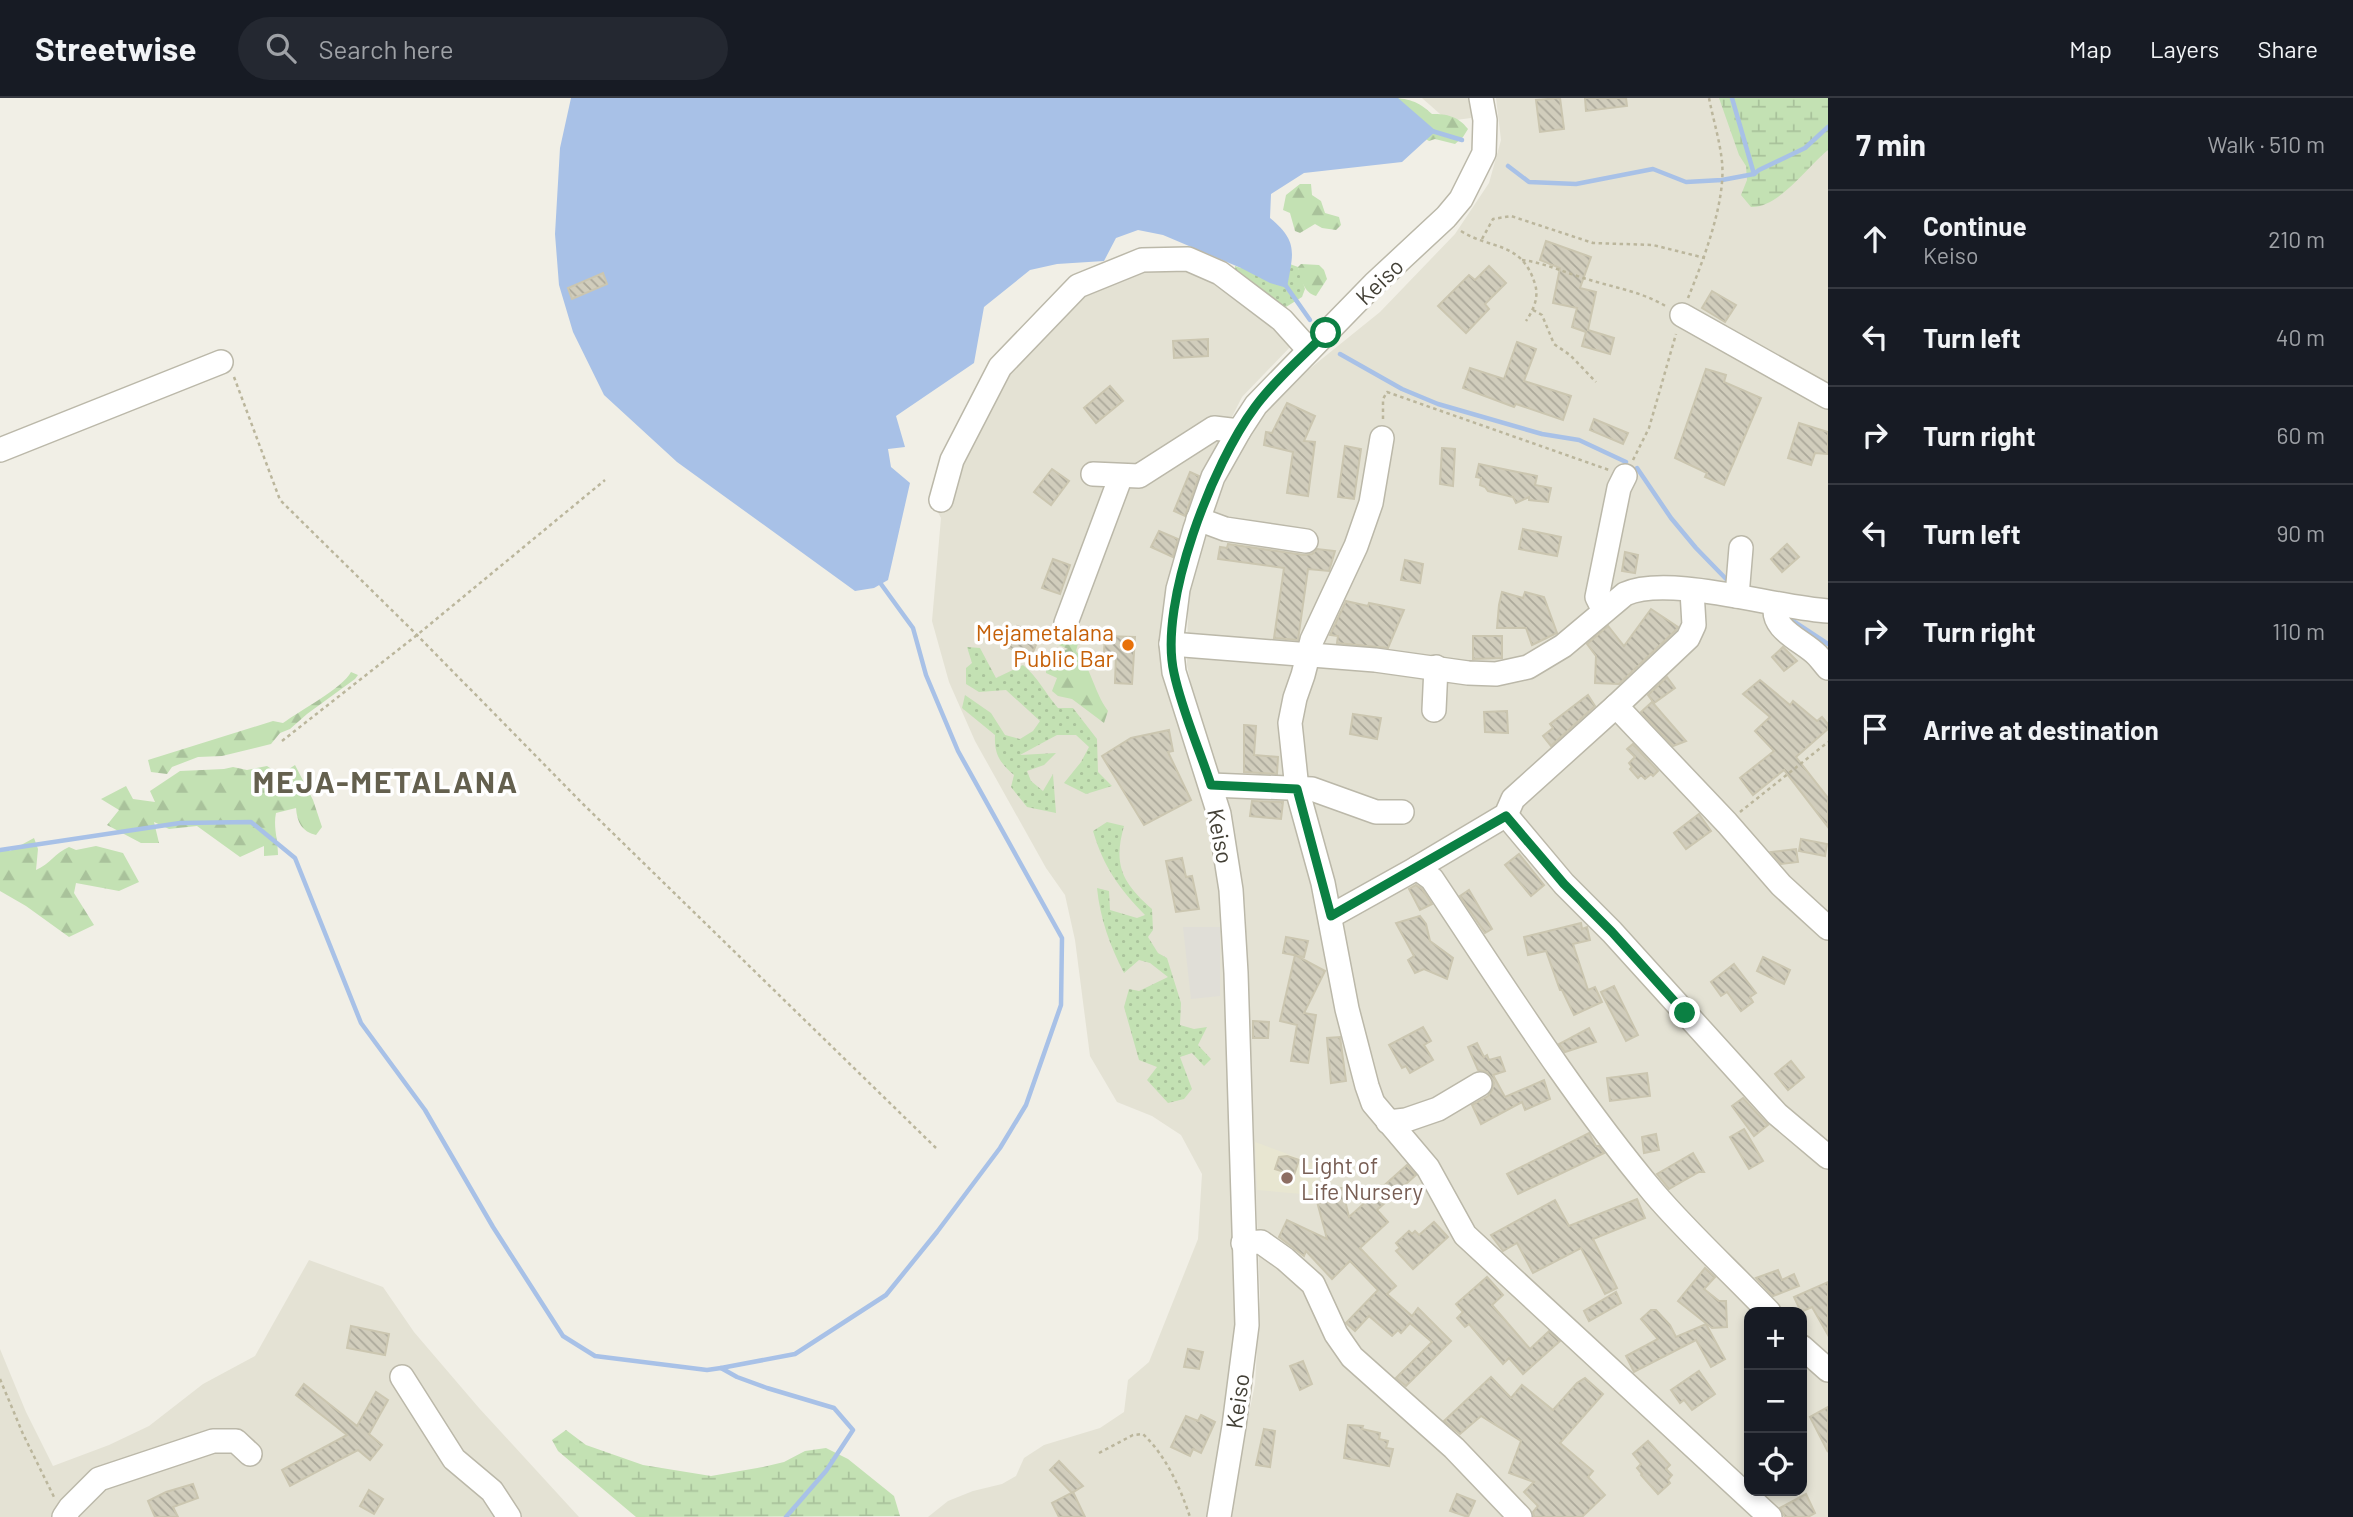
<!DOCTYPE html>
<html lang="en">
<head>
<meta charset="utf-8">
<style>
	:root { --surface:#171b24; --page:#242831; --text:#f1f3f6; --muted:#9ea1a6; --line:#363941 }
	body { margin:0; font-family:Barlow,sans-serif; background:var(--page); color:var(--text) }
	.controls { position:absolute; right:21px; bottom:21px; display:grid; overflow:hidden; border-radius:14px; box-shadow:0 4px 10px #0003 }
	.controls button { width:63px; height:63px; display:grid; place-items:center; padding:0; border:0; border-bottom:2px solid var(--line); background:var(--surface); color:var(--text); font:35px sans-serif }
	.stop { position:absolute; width:21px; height:21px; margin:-16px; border:5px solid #0b8043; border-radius:50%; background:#fff }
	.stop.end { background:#0b8043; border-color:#fff; box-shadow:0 2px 7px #0008 }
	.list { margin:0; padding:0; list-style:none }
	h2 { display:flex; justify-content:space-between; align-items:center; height:91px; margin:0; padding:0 28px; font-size:30px }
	h2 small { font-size:23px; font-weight:400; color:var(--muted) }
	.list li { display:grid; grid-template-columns:46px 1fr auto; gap:21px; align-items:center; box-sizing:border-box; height:98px; padding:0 28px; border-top:2px solid var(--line) }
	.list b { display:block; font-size:26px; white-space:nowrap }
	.list p { margin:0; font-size:23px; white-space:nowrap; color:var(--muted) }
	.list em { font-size:23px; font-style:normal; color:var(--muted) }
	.icon { flex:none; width:38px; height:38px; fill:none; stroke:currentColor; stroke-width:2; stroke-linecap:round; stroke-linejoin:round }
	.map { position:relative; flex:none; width:1828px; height:1419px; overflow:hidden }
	header { display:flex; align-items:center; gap:42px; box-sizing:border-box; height:98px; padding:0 35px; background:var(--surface); border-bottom:2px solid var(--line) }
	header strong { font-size:33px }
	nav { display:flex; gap:38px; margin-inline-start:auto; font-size:24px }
	.search { width:490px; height:63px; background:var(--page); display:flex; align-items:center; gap:18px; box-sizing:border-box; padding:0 24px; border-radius:38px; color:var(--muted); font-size:26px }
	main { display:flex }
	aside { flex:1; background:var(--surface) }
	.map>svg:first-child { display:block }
	.residential { fill:#e4e2d4; fill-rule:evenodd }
	.industrial { fill:#e0ded7 }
	.education { fill:#e8e6d1 }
	.grass { fill:url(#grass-dots) }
	.forest { fill:url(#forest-firs) }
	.wetland { fill:url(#wetland-marsh) }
	.water { fill:#a8c1e7 }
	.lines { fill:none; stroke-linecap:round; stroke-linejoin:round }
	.stream { stroke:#a8c1e7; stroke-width:4.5 }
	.building { fill:url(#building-back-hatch); stroke:#cbc6b0; stroke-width:2 }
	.minor-casing { stroke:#bbb8a9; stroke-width:26 }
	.path { stroke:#bbb69c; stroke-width:2.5; stroke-dasharray:3.5 3.5; stroke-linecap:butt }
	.minor { stroke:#fff; stroke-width:23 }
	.route { stroke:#0b8043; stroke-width:9 }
	.food-dot { fill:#e8710a; stroke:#fff; stroke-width:2.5 }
	.education-dot { fill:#8d6e63; stroke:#fff; stroke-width:2.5 }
	.labels { text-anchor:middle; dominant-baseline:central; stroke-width:7; stroke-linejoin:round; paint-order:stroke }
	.street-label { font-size:23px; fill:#434036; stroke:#fff }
	.food-label { font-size:23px; fill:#c56008; stroke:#fff; text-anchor:end }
	.education-label { font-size:23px; fill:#785e54; stroke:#fff; text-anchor:start }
	.district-label { font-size:30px; font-weight:bold; letter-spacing:2px; fill:#64604e; stroke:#fff }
</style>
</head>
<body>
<header>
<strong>Streetwise</strong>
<div class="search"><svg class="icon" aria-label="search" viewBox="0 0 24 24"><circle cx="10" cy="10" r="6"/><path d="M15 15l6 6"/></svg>Search here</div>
<nav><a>Map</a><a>Layers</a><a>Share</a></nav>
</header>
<main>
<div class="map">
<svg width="1828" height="1419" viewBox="0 0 1828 1419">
	<defs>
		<pattern id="grass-dots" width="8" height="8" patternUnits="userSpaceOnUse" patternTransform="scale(1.75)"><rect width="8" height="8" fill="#c3e1b3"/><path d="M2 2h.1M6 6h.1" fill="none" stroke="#a9c29b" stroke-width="1.8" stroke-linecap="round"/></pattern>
		<pattern id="forest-firs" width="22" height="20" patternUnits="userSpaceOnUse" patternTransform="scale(1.75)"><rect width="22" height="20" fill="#c3e1b3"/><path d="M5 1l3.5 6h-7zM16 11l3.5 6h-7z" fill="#a9c29b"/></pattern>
		<pattern id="wetland-marsh" width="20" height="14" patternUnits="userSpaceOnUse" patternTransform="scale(1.75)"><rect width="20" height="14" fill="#c3e1b3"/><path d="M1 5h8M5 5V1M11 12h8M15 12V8" fill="none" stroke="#a9c29b"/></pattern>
		<pattern id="building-back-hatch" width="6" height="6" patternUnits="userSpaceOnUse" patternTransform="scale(1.75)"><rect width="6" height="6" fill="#d1cdbc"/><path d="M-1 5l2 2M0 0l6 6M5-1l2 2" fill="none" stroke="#aba89a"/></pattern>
	</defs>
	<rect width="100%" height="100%" fill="#f1efe6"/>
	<g class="residential">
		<path d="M1422,0H1474L1471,20L1448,23Z"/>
		<path d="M1496,0H1828V1419H1232L1236,1377L1255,1286L1260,1199L1245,807L1233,731L1197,614L1187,567L1188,499L1209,421L1241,348L1266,306L1380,214L1455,136L1489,85L1501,42ZM1749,1214H1802V1393H1749Z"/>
		<path d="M1154,149L1219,166L1292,247L1242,299L1222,339L1168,493L1222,776L1236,1230L1209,1419H928L948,1403L973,1393L1002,1386L1016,1378L1024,1360L1044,1347L1100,1330L1124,1314L1128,1282L1149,1264L1198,1141L1202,1076L1181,1037L1152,1018L1117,1004L1090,958L1075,842L1065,797L1046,770L975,643L949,584L932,523L941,420L933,405L945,367L1074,180Z"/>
		<path d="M309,1162L383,1189L414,1234L479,1310L579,1419H0V1251L26,1314L53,1368L109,1347L149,1328L203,1286L255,1258Z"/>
	</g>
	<path class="industrial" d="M1183,829H1220V898L1191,901Z"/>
	<path class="education" d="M1255,1044L1320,1068L1314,1097L1257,1092Z"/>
	<g class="grass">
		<path d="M1287,165L1298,169L1305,191L1302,199L1286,209L1277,208L1235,174V168L1241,170Z"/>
		<path d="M967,549L980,550L996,580L1023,567C1038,579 1045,595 1058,610H1073L1097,641L1098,674L1112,688L1086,696L1064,685L1081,664L1089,649L1076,637H1057L1020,657L1056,655L1044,667L1027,673L1031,683L1043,693L1053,676L1056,715L1027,709L1011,689L1014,677C1000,665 994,656 995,637L962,610L965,597L991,615L1005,637L1020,641L1033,633L1040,623L1006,592L979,594L966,586V570L972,565Z"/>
		<path d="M1107,724L1124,728C1113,767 1122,785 1152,811L1153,832L1148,839L1158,855L1167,860L1181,905L1180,927L1194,931L1207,929L1198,947L1211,961L1204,968L1192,955L1180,959L1192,991L1184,1001L1168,1005L1147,982L1157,969L1139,962L1124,909L1129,891L1139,893L1168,879L1150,865L1139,862L1124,875C1110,848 1100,820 1097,790L1109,793L1110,812L1137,820L1145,817C1119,790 1104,770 1093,733Z"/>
	</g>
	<g class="forest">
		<path d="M1389,0C1408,0 1418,3 1432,16C1447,16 1458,18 1468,31L1463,39L1455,46L1435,41L1429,43L1424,40Z"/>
		<path d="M1300,86H1311L1312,97L1321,103L1325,115L1339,119L1341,127L1336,132L1322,130L1315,126L1300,135L1295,133L1290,115L1283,112L1286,97Z"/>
		<path d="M1301,166L1319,167L1324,172L1327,181L1316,198C1304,195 1300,180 1298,169Z"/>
		<path d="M1064,533L1079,542L1076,553C1093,573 1093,592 1108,613L1104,625L1072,601L1058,598L1052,593L1057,580L1046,575V559L1068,551L1054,545Z"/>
		<path d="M351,574L358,577L355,581L307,616L290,631L280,635L271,646L222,658L198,659L172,669L167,676L151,674L148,662L273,623L283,625C299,613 343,590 351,574Z"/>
		<path d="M295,667L313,702L322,729L316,737C302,734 297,724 296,710L276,715C273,729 278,742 278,757L264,758V748L240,759L197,728L169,731L154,724L159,745H141L107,727L119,712L101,701L126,688L133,701L155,704L150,693L180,673L224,671L233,669L247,672L267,668L279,676L286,677L289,671Z"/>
		<path d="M34,740L38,751L36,772C50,766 55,755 69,749L76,752L96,748L123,755L139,784L119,793L76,785L74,795L94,827L69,839L26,808L0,793V752L10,753Z"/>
	</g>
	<g class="wetland">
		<path d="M1719,0H1828V52C1808,68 1779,110 1751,109L1741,97L1747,82L1746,68L1739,57Z"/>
		<path d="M566,1332L586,1347L643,1367L711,1378L763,1369L784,1364L805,1353L826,1350L848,1361L894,1398L900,1418L636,1419L558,1353L552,1342Z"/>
	</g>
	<path class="water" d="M571,0H1398L1436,33L1402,64L1304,75L1271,96L1270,120C1299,144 1293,155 1287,190L1270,185L1241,170L1163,137L1138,132L1116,140L1104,163L1057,166L1030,172L984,209L974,265L896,318L905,349L888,351L891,369L910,385L888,482L874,490L855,493L677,364L604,297L573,234L559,187L555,136L560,50Z"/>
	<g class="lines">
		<g class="stream">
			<path d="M1732,0L1754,76"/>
			<path d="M1432,33L1462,42"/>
			<path d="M1508,68L1529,84L1576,86L1653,71L1686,84L1722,82L1754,76L1759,72L1805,50L1828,29"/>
			<path d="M1284,185L1310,222"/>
			<path d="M1340,256L1402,291L1438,306L1542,336L1579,342L1626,364"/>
			<path d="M1637,370L1671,420L1696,450L1730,485"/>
			<path d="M1787,519L1828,546"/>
			<path d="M0,752L180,725L251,724L295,760L361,925L425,1012L493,1129L563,1238L595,1258L707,1272L721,1270L737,1279L767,1290L834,1310L853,1332L826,1373L786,1419"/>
			<path d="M721,1270L795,1256L886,1197L937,1134L1000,1050L1026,1007L1061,907L1062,840L958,653L926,577L913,530L881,486L880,481"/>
		</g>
	</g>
	<g class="building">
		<path d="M1560,0L1564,31L1540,34L1536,2Z"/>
		<path d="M1585,0H1626L1627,8L1586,13Z"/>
		<path d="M1546,143L1591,159L1580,190L1596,194L1588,232L1614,240L1610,256L1582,248L1586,234L1572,229L1577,210L1553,205L1560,170L1540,162Z"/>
		<path d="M1489,168L1506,185L1485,206L1489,211L1466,235L1438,208L1469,177L1475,182Z"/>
		<path d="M603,175L607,186L572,201L568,190Z"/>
		<path d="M1712,193L1736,207L1725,224L1702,210Z"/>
		<path d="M1208,241V258L1174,260L1173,243Z"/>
		<path d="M1517,244L1536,251L1524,283L1571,298L1563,322L1516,306L1514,309L1463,290L1470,270L1504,281Z"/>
		<path d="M1706,271L1726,277L1724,284L1761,300L1724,387L1705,379L1707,375L1675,360Z"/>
		<path d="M1110,288L1123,303L1096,325L1084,310Z"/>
		<path d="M1287,305L1315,318L1304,343L1315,344L1308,398L1287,395L1293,354L1264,347L1266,334L1272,335Z"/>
		<path d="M1594,321L1628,335L1623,346L1590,332Z"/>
		<path d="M1799,325L1828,334V356L1815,355L1811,367L1788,360Z"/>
		<path d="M1345,348L1361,351L1354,401L1338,399Z"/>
		<path d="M1442,350L1455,351L1453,388L1440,386Z"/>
		<path d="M1479,366L1537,378L1535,387L1551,390L1548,404L1529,402V399L1516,405L1513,399L1488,393L1485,389L1480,387L1481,380L1476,379Z"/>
		<path d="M1052,371L1069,383L1051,407L1034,394Z"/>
		<path d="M1190,374L1199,378L1185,418L1174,413Z"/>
		<path d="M1523,431L1561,439L1557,458L1519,451Z"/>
		<path d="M1159,433L1178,441L1173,459L1151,449Z"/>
		<path d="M1228,446L1304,457L1312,456L1317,451L1335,453L1329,473L1308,471L1298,542L1274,540L1284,470L1218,461L1220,449L1227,450Z"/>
		<path d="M1787,446L1799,459L1782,474L1771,461Z"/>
		<path d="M1625,454L1638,457L1635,475L1622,473Z"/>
		<path d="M1053,461L1070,467L1060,496L1042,490Z"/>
		<path d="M1405,462L1423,466L1420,485L1401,482Z"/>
		<path d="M1502,494L1523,500L1525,494L1544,499L1557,535L1532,547L1526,530H1497L1499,507Z"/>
		<path d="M1346,503L1368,508L1369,505L1404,512L1388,550L1337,545L1338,538L1330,537Z"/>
		<path d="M1651,511L1678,529L1676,532L1619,586L1595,585L1596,558L1587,546L1608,528L1624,548Z"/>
		<path d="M1017,528L1040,537L1031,559L1009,550Z"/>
		<path d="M1105,538L1135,539L1132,586L1115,585L1116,556L1104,555Z"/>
		<path d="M1473,538H1502V560L1473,561Z"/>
		<path d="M1783,549L1797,563L1784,573L1772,559Z"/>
		<path d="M1667,579L1675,590L1654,605L1648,597Z"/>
		<path d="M1760,582L1790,607L1793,603L1817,623L1822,619L1828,626V631L1796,659L1828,700V729L1784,672L1753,697L1740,680L1774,653L1755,633L1770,619L1743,596Z"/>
		<path d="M1588,597L1595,608L1551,648L1543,638L1553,630L1550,626Z"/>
		<path d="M1652,604L1686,643L1673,648L1641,614Z"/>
		<path d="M1507,613L1508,635L1485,634L1484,614Z"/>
		<path d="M1353,616L1381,620L1377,641L1350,636Z"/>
		<path d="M1244,627L1256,628L1254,657L1278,659L1277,676L1244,674Z"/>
		<path d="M1169,632L1173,653L1168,654L1191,702L1144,727L1102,658L1131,640Z"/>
		<path d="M1633,646L1658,673L1653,678L1651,676L1645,681L1641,677L1638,680L1630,671L1632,669L1629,665L1635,659L1627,651Z"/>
		<path d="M1252,703L1283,704L1281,721L1250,718Z"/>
		<path d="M1699,716L1711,733L1686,751L1674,735Z"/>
		<path d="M1801,741L1827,746L1825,758L1799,753Z"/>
		<path d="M1796,751L1798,764L1781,766L1771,754Z"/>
		<path d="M1519,756L1544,787L1531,798L1505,767Z"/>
		<path d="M1182,760L1186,779L1192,778L1199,811L1176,814L1166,763Z"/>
		<path d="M1416,787L1422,791L1432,806L1420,812L1409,791Z"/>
		<path d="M1469,792L1492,831L1485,835L1460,798Z"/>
		<path d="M1420,818L1426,826L1430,843L1453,860L1447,881L1424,871L1415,875L1408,862L1414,858L1396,825Z"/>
		<path d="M1581,825L1582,831L1587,829L1590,842L1573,846L1588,892L1595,889L1602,904L1574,917L1562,892H1560L1546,853L1528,857L1524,839Z"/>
		<path d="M1286,839L1308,843L1304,859L1283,855Z"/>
		<path d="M1295,857L1325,873L1304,915L1316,917L1308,965L1291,963L1297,927L1280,923Z"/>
		<path d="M1763,859L1790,872L1784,886L1757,873Z"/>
		<path d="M1734,866L1756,895L1750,899L1753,904L1741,913L1727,894L1721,898L1711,884Z"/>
		<path d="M1614,888L1638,937L1626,943L1601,894Z"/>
		<path d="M1253,923L1269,924L1268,940H1253Z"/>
		<path d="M1423,929L1431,943L1424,947L1433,962L1410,975L1406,968L1402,970L1389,947Z"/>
		<path d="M1589,930L1596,944L1565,954L1559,946Z"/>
		<path d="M1340,939L1346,983L1331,985L1327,940Z"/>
		<path d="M1477,945L1484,959L1487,957L1489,962L1500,959L1505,973L1493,977L1505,999L1544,982L1550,1001L1525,1012L1522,1004L1481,1026L1472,1007L1488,998L1492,992L1494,985L1487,974L1478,972L1468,949Z"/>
		<path d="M1791,963L1804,979L1788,992L1775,976Z"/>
		<path d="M1647,975L1650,998L1610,1003L1607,980Z"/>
		<path d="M1743,1000L1768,1027L1754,1038L1732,1008Z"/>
		<path d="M1744,1031L1763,1063L1749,1071L1730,1039Z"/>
		<path d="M1589,1035L1596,1048H1599L1604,1055L1518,1096L1507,1076Z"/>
		<path d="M1656,1036L1659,1052L1644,1055L1642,1039Z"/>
		<path d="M1693,1055L1704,1074H1699L1669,1091L1657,1076Z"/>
		<path d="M1287,1058L1299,1062L1294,1077L1275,1071L1279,1059Z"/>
		<path d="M1407,1067L1416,1077L1377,1112L1388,1124L1360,1150L1396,1188L1387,1196L1412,1218L1418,1210L1451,1243L1406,1288L1396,1280L1432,1244L1410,1225L1401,1235L1398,1232L1392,1238L1369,1218L1355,1233L1346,1225L1378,1192L1350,1163L1332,1181L1306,1153L1304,1158L1279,1139L1287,1122L1327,1141L1315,1096L1342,1090L1349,1119Z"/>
		<path d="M1637,1101L1645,1120L1593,1141L1617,1190L1605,1196L1581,1150L1533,1175L1517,1145L1503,1153L1491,1137L1555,1102L1569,1128Z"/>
		<path d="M1434,1124L1448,1139L1413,1171L1396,1153L1400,1150L1396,1145L1409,1133L1412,1136L1415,1133L1419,1137Z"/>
		<path d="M1705,1170L1715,1179L1704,1191L1719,1203H1726L1727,1229L1712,1230L1678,1203Z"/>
		<path d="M1778,1172L1782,1182L1794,1176L1799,1188L1773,1198L1756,1180Z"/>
		<path d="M1487,1179L1503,1197L1492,1207L1530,1251L1549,1233L1560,1243L1523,1276L1509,1260L1503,1266L1469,1226L1465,1229L1457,1220L1463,1214L1456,1206Z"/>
		<path d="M1828,1184V1237L1812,1209L1801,1214L1794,1199Z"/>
		<path d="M1616,1194L1621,1205L1589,1223L1584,1213Z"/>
		<path d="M1651,1212H1656L1670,1227L1676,1239L1706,1226L1725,1261L1711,1269L1696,1242L1634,1274L1626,1258L1658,1241L1641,1221Z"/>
		<path d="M351,1228L389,1236L385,1257L347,1250Z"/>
		<path d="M1188,1251L1203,1254L1199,1271L1184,1269Z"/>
		<path d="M1303,1263L1312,1286L1300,1292L1290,1268Z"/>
		<path d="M1699,1273L1715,1296L1692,1312L1684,1302L1680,1305L1671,1292Z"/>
		<path d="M1491,1279L1511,1300L1522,1287L1553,1312L1577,1285L1585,1280L1603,1296L1560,1345L1593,1373L1588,1379L1605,1397L1582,1419H1534L1533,1414L1538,1408L1524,1394L1534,1384L1509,1375L1521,1343L1481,1318L1460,1336L1444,1323Z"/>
		<path d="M304,1286L357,1328L376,1294L388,1302L369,1336L382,1347L370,1362L358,1352L290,1388L282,1372L347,1337L296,1297Z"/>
		<path d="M1828,1309V1354L1810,1319Z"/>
		<path d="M1201,1317L1215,1324L1201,1355L1193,1351L1190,1358L1171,1349L1186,1318L1198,1323Z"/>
		<path d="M1348,1327L1363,1328L1362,1331L1380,1335L1379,1341L1388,1343L1386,1350L1393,1351L1389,1368L1344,1360Z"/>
		<path d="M1264,1331L1275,1333L1270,1369L1256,1367Z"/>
		<path d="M1648,1343L1670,1367L1666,1371L1672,1377L1668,1382L1670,1385L1658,1396L1641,1377L1642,1376L1637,1370L1641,1366L1633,1356Z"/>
		<path d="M1059,1363L1083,1388L1072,1395L1050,1372Z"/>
		<path d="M193,1386L198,1400L173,1409L178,1419H155L148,1403L166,1394Z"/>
		<path d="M369,1392L383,1401L374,1416L360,1408Z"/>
		<path d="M1073,1394L1085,1419H1059L1052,1405Z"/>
		<path d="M1457,1396L1475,1403L1468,1419L1450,1413Z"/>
		<path d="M1806,1396L1815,1415L1808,1419H1785L1780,1410Z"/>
	</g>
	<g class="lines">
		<defs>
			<g id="minor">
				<path d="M1682,217L1828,299"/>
				<path d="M1382,340L1371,405L1356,448L1312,542L1303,577L1295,600L1290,625L1297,691L1323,785L1347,911L1367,988L1373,1005L1428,1070L1465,1137L1770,1419"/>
				<path d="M0,352L221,264"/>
				<path d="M1093,376L1139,378L1214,330L1239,333"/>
				<path d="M941,402L952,362L1000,269L1078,188L1142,162L1188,161L1220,175L1282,222L1309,252"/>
				<path d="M1198,421L1225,431L1306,443"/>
				<path d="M1737,498L1741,450"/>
				<path d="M1776,506C1769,531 1802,542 1817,557C1821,561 1824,566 1828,570"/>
				<path d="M1604,513L1597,499L1619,390L1625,378"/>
				<path d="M1066,525L1121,378"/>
				<path d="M1171,546L1375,562L1468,575L1496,576L1528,569L1563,548L1625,496C1669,476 1776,510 1828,513"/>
				<path d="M1616,608L1727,725L1781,787L1828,830"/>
				<path d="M1434,612L1436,569"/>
				<path d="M1211,687L1312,691L1376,714H1402"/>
				<path d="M1506,717L1564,786L1612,834L1777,1016L1828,1059"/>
				<path d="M1417,770L1506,717L1513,701L1616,608L1688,540L1694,527L1692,493"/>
				<path d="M1331,818L1417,770L1432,781C1503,887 1571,996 1654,1095C1689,1136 1732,1175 1769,1214"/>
				<path d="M1388,1024L1406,1022L1438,1011L1480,986"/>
				<path d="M1243,1145L1261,1144L1285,1161L1313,1186L1336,1236L1352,1259L1454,1350L1520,1419"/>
				<path d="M1802,1249L1828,1272"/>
				<path d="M402,1279L454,1361L492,1393L509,1419"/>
				<path d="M64,1419L70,1410L99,1381L213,1343H236L250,1356"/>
				<path d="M1219,1419L1234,1328L1247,1227L1236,875L1231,792L1219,716L1174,574L1171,546L1178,491L1195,431L1213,379L1239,333L1256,307L1374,186L1446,119L1461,101L1484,55L1485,22L1481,0"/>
			</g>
		</defs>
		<use href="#minor" class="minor-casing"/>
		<g class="path">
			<path d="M1461,133C1491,152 1522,143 1535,186C1539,199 1534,211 1526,223"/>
			<path d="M1482,141L1493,121L1511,118L1593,145L1653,147L1705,160"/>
			<path d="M1522,162C1546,165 1568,176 1590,182C1616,190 1643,194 1667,209"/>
			<path d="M1688,200C1703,163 1726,104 1722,64C1720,43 1713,21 1709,0"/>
			<path d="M1533,212L1542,217L1554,246L1570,257L1596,284"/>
			<path d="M234,279L280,402L417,537L584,707L936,1050"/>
			<path d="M1383,321V301L1387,294L1609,372"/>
			<path d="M1633,362L1649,330L1676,236"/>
			<path d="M282,643L417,537L605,382"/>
			<path d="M1740,714L1828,644"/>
			<path d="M0,1281L23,1336L54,1399"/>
			<path d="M1099,1355L1133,1337L1143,1336C1166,1358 1180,1389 1190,1419"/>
		</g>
		<use href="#minor" class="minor"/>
	</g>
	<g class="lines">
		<path class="route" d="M1326,235C1302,259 1275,282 1255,309C1213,365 1158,505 1174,575C1182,613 1199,650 1211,687L1297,691L1331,818L1506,718L1564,786L1612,834L1685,915"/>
	</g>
	<circle class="food-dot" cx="1128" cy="547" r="7"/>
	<circle class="education-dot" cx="1287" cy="1080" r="7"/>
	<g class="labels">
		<g class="street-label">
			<text transform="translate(1379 183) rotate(-44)">Keiso</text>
			<text transform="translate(1221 738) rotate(79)">Keiso</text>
			<text transform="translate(1237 1303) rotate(-82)">Keiso</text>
		</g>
		<g class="food-label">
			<text x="1114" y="534">Mejametalana<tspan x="1114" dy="26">Public Bar</tspan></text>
		</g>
		<g class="education-label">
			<text x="1301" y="1067">Light of<tspan x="1301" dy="26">Life Nursery</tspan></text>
		</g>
		<g class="district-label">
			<text x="386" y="683">MEJA-METALANA</text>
		</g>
	</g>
</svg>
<div class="controls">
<button>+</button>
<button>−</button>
<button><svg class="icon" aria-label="locate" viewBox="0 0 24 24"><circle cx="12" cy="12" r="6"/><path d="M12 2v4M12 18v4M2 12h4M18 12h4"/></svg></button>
</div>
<div class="stop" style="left:1326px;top:235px"></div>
<div class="stop end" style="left:1685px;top:915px"></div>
</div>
<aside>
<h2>7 min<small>Walk · 510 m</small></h2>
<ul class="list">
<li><svg class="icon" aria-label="ahead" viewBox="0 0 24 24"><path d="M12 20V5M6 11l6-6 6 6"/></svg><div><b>Continue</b><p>Keiso</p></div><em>210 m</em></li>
<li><svg class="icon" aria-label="left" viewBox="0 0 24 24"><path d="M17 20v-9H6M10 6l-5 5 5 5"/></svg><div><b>Turn left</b></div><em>40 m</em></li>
<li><svg class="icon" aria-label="right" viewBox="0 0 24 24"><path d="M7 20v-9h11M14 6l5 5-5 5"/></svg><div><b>Turn right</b></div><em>60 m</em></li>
<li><svg class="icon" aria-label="left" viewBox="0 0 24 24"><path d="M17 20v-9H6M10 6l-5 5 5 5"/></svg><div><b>Turn left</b></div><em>90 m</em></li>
<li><svg class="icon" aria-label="right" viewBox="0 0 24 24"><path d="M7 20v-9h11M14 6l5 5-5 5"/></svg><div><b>Turn right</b></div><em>110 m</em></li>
<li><svg class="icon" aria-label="arrive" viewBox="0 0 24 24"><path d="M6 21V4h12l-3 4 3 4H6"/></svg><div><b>Arrive at destination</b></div></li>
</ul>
</aside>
</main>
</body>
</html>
